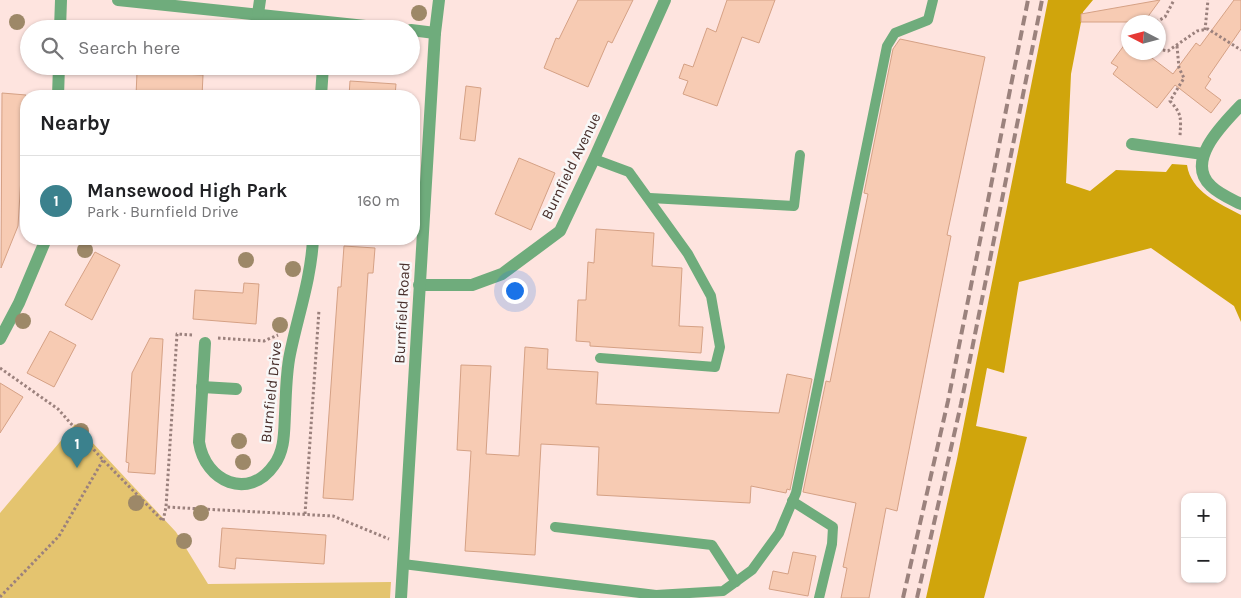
<!DOCTYPE html>
<html lang="en">
<head>
<meta charset="utf-8">
<style>
	:root { --surface:#fff; --page:#f6f6f6; --text:#202124; --muted:#757577; --line:#e0e0e0; --accent:#3b818d }
	body { margin:0; font-family:Karla,sans-serif; background:var(--page); color:var(--text) }
	.controls { position:absolute; right:15px; bottom:15px; display:grid; overflow:hidden; border-radius:10px; box-shadow:0 1px 4px #0004 }
	.controls button { width:45px; height:45px; display:grid; place-items:center; padding:0; border:0; border-bottom:1px solid var(--line); background:var(--surface); color:var(--text); font:25px sans-serif }
	.compass { position:absolute; left:1121px; top:15px; width:45px; height:45px; border-radius:50%; background:var(--surface); box-shadow:0 1px 4px #0004; rotate:276deg }
	.you { position:absolute; left:514px; top:290px; width:18px; height:18px; margin:-12px; border:4px solid #fff; border-radius:50%; background:#1a73e8; box-shadow:0 0 0 8px #1a73e833 }
	.badge { display:grid; place-items:center; width:32px; height:32px; border-radius:50%; background:var(--accent); color:#fff; font-size:16px; font-weight:700 }
	.pin { position:absolute; translate:-50% -41px; filter:drop-shadow(0 1px 2px #0008) }
	.pin::after { content:''; position:absolute; top:26px; width:18px; height:15px; background:inherit; clip-path:polygon(0 0,100% 0,50% 100%) }
	.list { margin:0; padding:0; list-style:none }
	h2 { display:flex; justify-content:space-between; align-items:center; height:65px; margin:0; padding:0 20px; font-size:21px }
	h2 small { font-size:16px; font-weight:400; color:var(--muted) }
	.list li { display:grid; grid-template-columns:32px 1fr auto; gap:15px; align-items:center; box-sizing:border-box; height:90px; padding:0 20px; border-top:1px solid var(--line) }
	.list b { display:block; font-size:19px; white-space:nowrap }
	.list p { margin:0; font-size:16px; white-space:nowrap; color:var(--muted) }
	.list em { font-size:16px; font-style:normal; color:var(--muted) }
	.icon { flex:none; width:28px; height:28px; fill:none; stroke:currentColor; stroke-width:2; stroke-linecap:round; stroke-linejoin:round }
	.map { position:relative; flex:none; width:1241px; height:598px; overflow:hidden }
	.search { position:absolute; background:var(--surface); box-shadow:0 1px 4px #0004; left:20px; top:20px; width:400px; height:55px; display:flex; align-items:center; gap:12px; box-sizing:border-box; padding:0 18px; border-radius:28px; color:var(--muted); font-size:19px }
	.panel { position:absolute; background:var(--surface); box-shadow:0 1px 4px #0004; left:20px; top:90px; width:400px; height:155px; border-radius:20px }
	.map>svg:first-child { display:block }
	.green { fill:#e4c46f }
	.forest { fill:#d0a50c }
	.building { fill:#f7cbb3; stroke:#d5a185 }
	.lines { fill:none; stroke-linecap:round; stroke-linejoin:round }
	.path { stroke:#9b817d; stroke-width:3; stroke-dasharray:2.5 2.5; stroke-linecap:butt }
	.service { stroke:#6fac7c; stroke-width:10 }
	.minor { stroke:#6fac7c; stroke-width:12 }
	.rail { stroke:#9b827d; stroke-width:4; stroke-dasharray:10 5; stroke-linecap:butt }
	.tree { fill:#9d8868 }
	.labels { text-anchor:middle; dominant-baseline:central; stroke-width:5; stroke-linejoin:round; paint-order:stroke }
	.street-label { font-size:15px; fill:#472e2a; stroke:#f8f8f8 }
</style>
</head>
<body>
<div class="map">
<svg width="1241" height="598" viewBox="0 0 1241 598">
	<rect width="100%" height="100%" fill="#fee4df"/>
	<path class="green" d="M75,424L176,532L208,584L391,582L390,598H0V513Z"/>
	<path class="forest" d="M1048,0H1093L1083,12L1071,74L1066,183L1090,191L1116,170L1166,172L1172,164L1187,165C1191,192 1219,203 1241,215V322L1234,306L1151,248L1019,282L1004,373L987,368L976,426L1027,437L984,598H926L957,459Z"/>
	<g class="building">
		<path d="M578,0H633L612,43L608,41L588,87L544,68L556,38L559,39Z"/>
		<path d="M727,0H775L759,43L742,37L717,106L683,94L688,81L679,78L684,64L693,67L707,28L716,32Z"/>
		<path d="M1160,0L1144,22H1081V14Z"/>
		<path d="M1234,0H1241V29L1208,77L1211,79L1205,88L1221,100L1211,113L1175,85L1157,108L1113,74L1118,67L1111,63L1128,40V52H1144L1173,74L1196,43L1200,46Z"/>
		<path d="M900,39L985,57L947,235L951,236L897,511L886,508L869,598H841L847,568L843,567L856,503L803,492L826,381L830,382L868,194L864,193L893,49Z"/>
		<path d="M137,72L203,75L202,96H136Z"/>
		<path d="M350,81L396,84L395,96H349Z"/>
		<path d="M466,86L481,88L475,141L460,139Z"/>
		<path d="M2,93L26,95L18,226L1,268Z"/>
		<path d="M519,158L555,173L531,230L495,214Z"/>
		<path d="M596,229L654,233L652,266L682,268L679,326L703,327L701,353L590,346V342L576,341L578,300H586L588,262L594,263Z"/>
		<path d="M344,246L375,248L373,273H368L353,500L323,498L338,287H341Z"/>
		<path d="M95,252L120,265L92,320L65,305Z"/>
		<path d="M244,283L259,284L256,324L193,319L195,290L243,293Z"/>
		<path d="M50,331L76,345L54,387L27,373Z"/>
		<path d="M150,338L163,339L155,474L128,472L129,463L126,462L132,373Z"/>
		<path d="M525,347L548,349L547,369L598,372L596,404L779,413L787,374L812,379L790,490L787,489L786,493L751,486L750,503L597,495L599,447L541,444L535,555L465,551L471,451L457,450L461,365L491,366L486,454L519,456Z"/>
		<path d="M0,383L23,397L0,433Z"/>
		<path d="M222,528L326,535L324,564L236,558L235,569L219,567Z"/>
		<path d="M793,552L816,556L808,596L769,589L773,571L788,574Z"/>
	</g>
	<g class="lines">
		<g class="path">
			<path d="M1156,22L1165,17L1174,0"/>
			<path d="M1205,30L1208,0"/>
			<path d="M1177,46L1179,68L1184,78L1170,101C1182,114 1181,118 1180,136"/>
			<path d="M1158,49L1168,51L1197,31L1208,29L1241,50"/>
			<path d="M192,335L177,334L166,507L333,516L389,539"/>
			<path d="M218,338L264,341L278,335"/>
			<path d="M0,368L58,409L103,460L163,521L166,507"/>
			<path d="M305,514L319,310"/>
			<path d="M0,597L59,536L103,460"/>
		</g>
		<g class="service">
			<path d="M594,159L629,172L688,254L711,296L720,347L715,367L600,358"/>
			<path d="M650,198L794,206L800,155"/>
			<path d="M792,501L833,527L832,544L819,598"/>
			<path d="M555,527L712,545L736,582"/>
			<path d="M403,564L656,595L723,591L752,570L779,533L796,493L887,46L895,33L928,20L933,0"/>
		</g>
		<g class="minor">
			<path d="M118,0L394,29"/>
			<path d="M258,14L260,0"/>
			<path d="M60,29L61,0"/>
			<path d="M411,30L435,33"/>
			<path d="M58,96L59,66"/>
			<path d="M321,96L323,66"/>
			<path d="M1241,105C1224,123 1184,161 1211,186C1219,194 1231,199 1241,204"/>
			<path d="M1132,144L1203,154"/>
			<path d="M419,285H472L502,274L560,231L594,159L665,0"/>
			<path d="M0,339L19,303L46,239"/>
			<path d="M205,343L199,442C205,482 249,501 274,465C285,450 284,432 285,414C286,394 286,373 290,354C298,315 311,279 313,239"/>
			<path d="M202,387L236,389"/>
			<path d="M401,598L435,33L439,0"/>
		</g>
		<g class="rail">
			<path d="M903,598L948,401L1028,0"/>
			<path d="M917,598L961,404L1042,0"/>
		</g>
	</g>
	<g class="tree">
		<circle cx="419" cy="13" r="8"/>
		<circle cx="17" cy="22" r="8"/>
		<circle cx="85" cy="250" r="8"/>
		<circle cx="246" cy="260" r="8"/>
		<circle cx="293" cy="269" r="8"/>
		<circle cx="23" cy="321" r="8"/>
		<circle cx="280" cy="325" r="8"/>
		<circle cx="81" cy="431" r="8"/>
		<circle cx="239" cy="441" r="8"/>
		<circle cx="243" cy="462" r="8"/>
		<circle cx="136" cy="503" r="8"/>
		<circle cx="201" cy="513" r="8"/>
		<circle cx="184" cy="541" r="8"/>
	</g>
	<g class="labels">
		<g class="street-label">
			<text transform="translate(571 166) rotate(-64)">Burnfield Avenue</text>
			<text transform="translate(402 313) rotate(-87)">Burnfield Road</text>
			<text transform="translate(271 392) rotate(-84)">Burnfield Drive</text>
		</g>
	</g>
</svg>
<div class="controls">
<button>+</button>
<button>−</button>
</div>
<svg class="compass" viewBox="-18 -18 36 36"><path d="M0-13l5 13h-10z" fill="#e53935"/><path d="M0 13l5-13h-10z" fill="#757577"/></svg>
<div class="you"></div>
<div class="pin badge" style="left:77px;top:468px">1</div>
<div class="search"><svg class="icon" aria-label="search" viewBox="0 0 24 24"><circle cx="10" cy="10" r="6"/><path d="M15 15l6 6"/></svg>Search here</div>
<section class="panel">
<h2>Nearby<small></small></h2>
<ul class="list">
<li><span class="badge">1</span><div><b>Mansewood High Park</b><p>Park · Burnfield Drive</p></div><em>160 m</em></li>
</ul>
</section>
</div>
</body>
</html>
